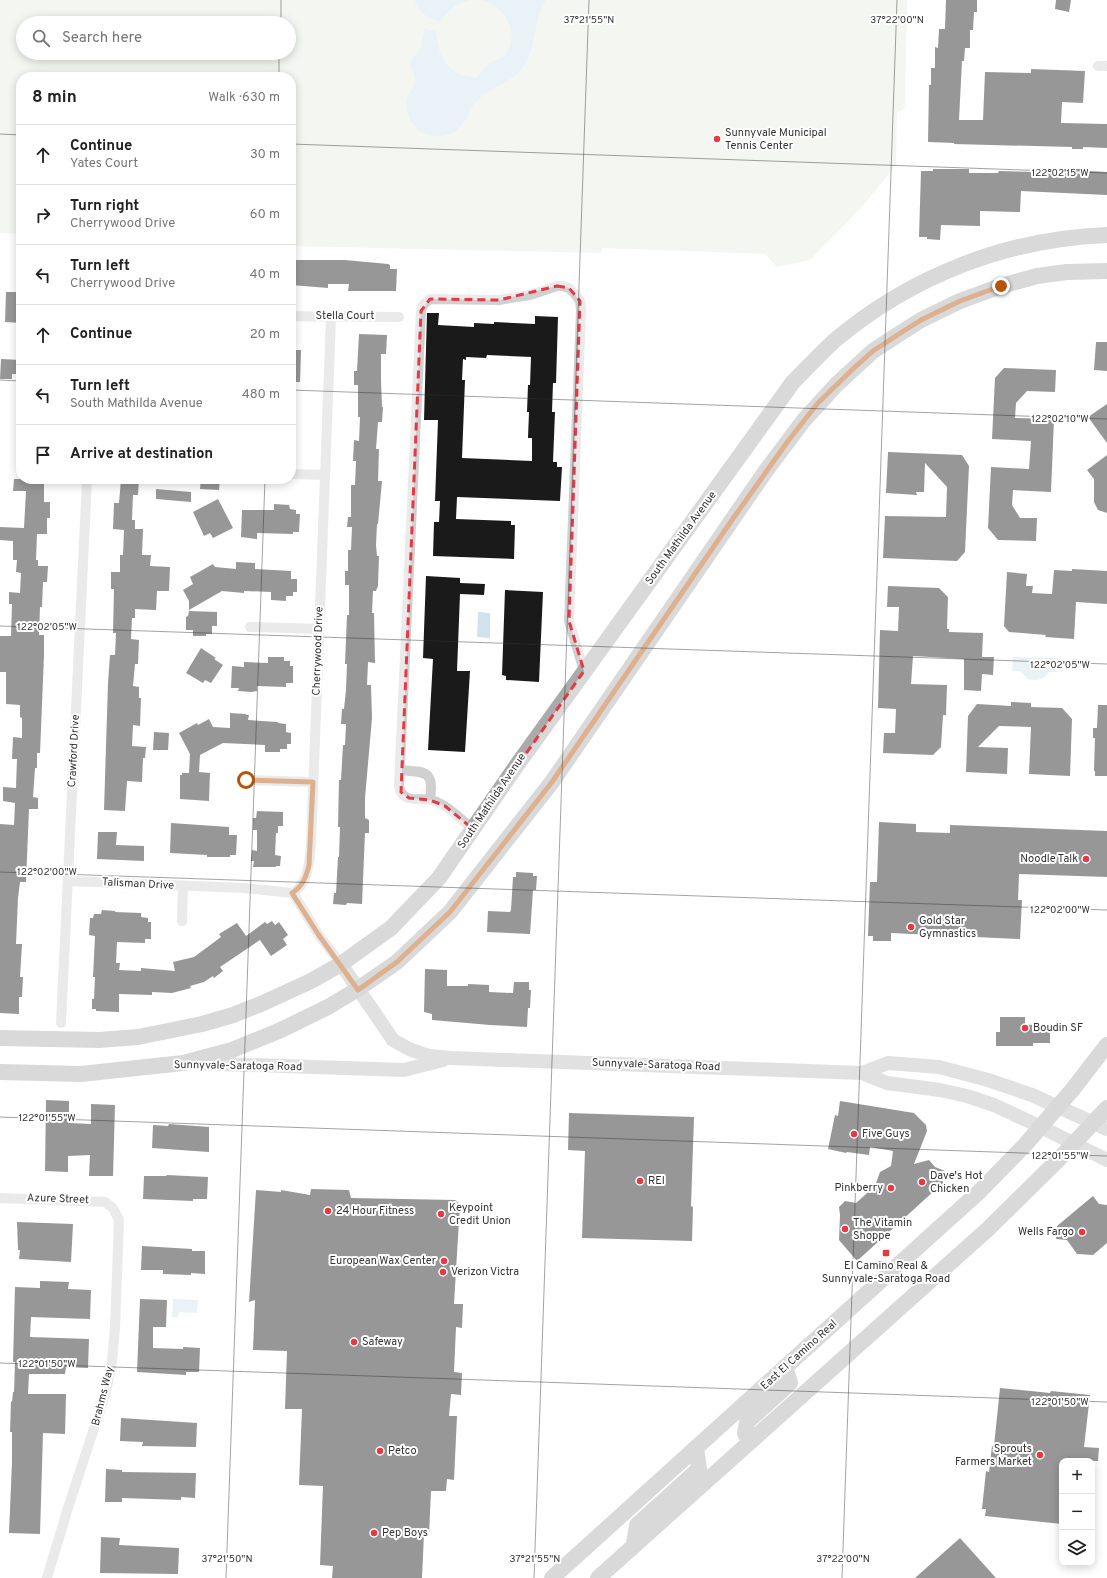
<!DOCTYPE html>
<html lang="en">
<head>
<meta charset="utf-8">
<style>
	:root { --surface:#fff; --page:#f6f6f6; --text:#222; --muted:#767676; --line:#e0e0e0 }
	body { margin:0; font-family:Overpass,sans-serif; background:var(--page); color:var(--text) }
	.controls { position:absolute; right:12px; bottom:12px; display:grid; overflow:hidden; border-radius:8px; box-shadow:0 2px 10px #0003 }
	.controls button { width:36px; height:36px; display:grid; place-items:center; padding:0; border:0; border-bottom:1px solid var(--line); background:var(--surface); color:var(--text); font:20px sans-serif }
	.stop { position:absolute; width:12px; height:12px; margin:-9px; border:3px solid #b45309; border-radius:50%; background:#fff }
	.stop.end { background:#b45309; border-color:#fff; box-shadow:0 1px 4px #0008 }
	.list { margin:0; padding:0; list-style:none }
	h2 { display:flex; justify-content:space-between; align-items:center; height:52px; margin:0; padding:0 16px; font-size:17px }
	h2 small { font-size:13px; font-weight:400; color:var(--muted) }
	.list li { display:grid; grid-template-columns:26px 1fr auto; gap:12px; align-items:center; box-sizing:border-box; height:60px; padding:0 16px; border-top:1px solid var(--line) }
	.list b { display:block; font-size:15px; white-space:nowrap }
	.list p { margin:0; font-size:13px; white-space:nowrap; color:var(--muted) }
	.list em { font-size:13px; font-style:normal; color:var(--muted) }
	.icon { flex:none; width:22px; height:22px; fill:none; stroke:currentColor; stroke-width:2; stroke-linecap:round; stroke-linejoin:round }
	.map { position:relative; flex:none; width:1107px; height:1578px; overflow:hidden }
	.search { position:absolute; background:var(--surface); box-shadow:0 2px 10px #0003; left:16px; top:16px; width:280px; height:44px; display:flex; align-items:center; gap:10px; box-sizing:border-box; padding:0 14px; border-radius:22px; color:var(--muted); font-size:15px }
	.panel { position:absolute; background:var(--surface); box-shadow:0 2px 10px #0003; left:16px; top:72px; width:280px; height:412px; border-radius:16px }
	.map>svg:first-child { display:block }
	.green { fill:#e6ecdf; fill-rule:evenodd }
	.water { fill:#cfe2ee }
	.building { fill:#1a1a1a; fill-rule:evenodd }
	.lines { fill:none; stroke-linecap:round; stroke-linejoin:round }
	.minor { stroke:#d0d0d0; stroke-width:10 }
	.secondary { stroke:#bdbdbd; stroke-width:14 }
	.primary { stroke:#ababab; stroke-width:16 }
	.route { stroke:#b45309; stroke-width:5 }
	.marked { fill:none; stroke:#e63946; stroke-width:3; stroke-dasharray:8 5; stroke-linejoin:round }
	.ticks { fill:none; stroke:#333; stroke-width:1; stroke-opacity:0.45 }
	.poi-dot { fill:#e63946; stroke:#fff; stroke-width:1.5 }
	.labels { text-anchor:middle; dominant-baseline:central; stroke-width:4; stroke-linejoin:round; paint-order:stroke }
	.poi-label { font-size:11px; fill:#333; stroke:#fff; text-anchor:start }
	.street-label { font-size:11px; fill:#333; stroke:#fff }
	.ticks-label { font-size:10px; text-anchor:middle; fill:#333; stroke:#fff; stroke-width:4; stroke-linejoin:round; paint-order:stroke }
</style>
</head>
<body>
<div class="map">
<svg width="1107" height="1578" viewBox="0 0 1107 1578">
	<rect width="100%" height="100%" fill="#fff"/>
	<path class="green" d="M0,0H907L905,108L897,113L896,165L862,207L810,260L777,267L765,254L602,248L601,253L291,246V77H21V234L0,233ZM23,23H289V53H23Z"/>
	<g class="water">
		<path d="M415,0H469C455,3 448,11 440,22C428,17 419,14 415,0Z"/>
		<path d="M482,0H546C533,21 537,45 524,66C514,82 493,85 480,98C470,107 467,121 457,130C451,135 442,137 434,136C416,135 404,116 407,99C409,92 415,86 415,79C415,73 410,68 410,62L421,47L425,28L436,32C438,56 449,78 477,77C482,73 484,66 490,63C495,60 502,59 506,54C521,32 504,6 482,0Z"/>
		<path d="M478,612L490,613V638L477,637Z"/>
		<path d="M1013,657L1058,658L1057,672H1049C1044,680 1037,681 1028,679L1020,671H1012Z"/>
		<path d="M173,1299L198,1300L197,1313L179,1312L178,1317H172Z"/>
	</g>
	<g class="building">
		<path d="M946,0H977V12H974L973,30H970V48H965L964,61H962L959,120H983L985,72L1031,73V69L1085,71L1083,103L1062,102L1061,123L1107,124V148L1083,147V149H1072V147L954,144V143L928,142L929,85H931V68H935V47L938,48L939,29H945Z"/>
		<path d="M1056,0H1071L1069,12L1055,9Z"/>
		<path d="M933,169H969V173H998L999,171L1039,172V170L1052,171V169L1107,172V195L1021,191L1020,212L980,211V226L941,225L940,240L927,239V237H919L921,171H933Z"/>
		<path d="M291,260H345L388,264L390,265V269H397L396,291H348L349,284H328V288L291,285Z"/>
		<path d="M6,292H21V323L5,322Z"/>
		<path d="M427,313H439L438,325L474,327V323L494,324V322L535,324V316L558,317L556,383H553L552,412H555L553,462H557V467H562L560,501L457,497L456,519L511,521V525H515L514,559L433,556L434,522H439L440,501H435L438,420H424ZM487,355L531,357L530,385H528L527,412H529L528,438H532V461L462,458L465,380H462L463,359L466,360V357L486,358Z"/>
		<path d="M359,334L387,335L386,354H381V380L382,407H383L382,422H378L376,449H379L378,481H382L378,524H377L376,545L377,556H379L378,586L376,591H373L372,613H374L375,663L368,662L367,685H371L372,718L365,798V818L369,820V833H365L362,904L347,903L346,905L333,904L334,893H336L338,857H339L340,827H338L339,780H341L343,745H345L346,724H341L342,709H344L346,690L347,664H345L347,615H349V585H345V571H348V550H351L352,527H347L348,517H351V485H355L356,461H353L354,440L359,441L360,417H358V385H354V371H357Z"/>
		<path d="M1096,342H1107V371L1094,370Z"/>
		<path d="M291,350H301L300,382H291Z"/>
		<path d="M1,359L21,360V374H12V379H0Z"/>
		<path d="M1004,368L1056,370L1055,392L1027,391L1016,403L1015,418L1054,419L1051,492L1013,490L1012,505L1020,518H1037L1036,541L998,540L988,528L991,467L1029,469L1031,441L992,439L995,378Z"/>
		<path d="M1107,404V443L1088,417Z"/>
		<path d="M888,452L962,455L969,466L965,552L957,561L883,558L885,516L946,517L947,487L925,463L924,492H916L917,495L886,493Z"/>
		<path d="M1107,455V513L1098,510L1094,502V479L1087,470Z"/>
		<path d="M14,479H44V502H50V518H47V534H37L36,560H38V566H48L47,582H43L42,607H40L39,635H44V655L40,753H37V768H35L33,797L38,798V809H29L26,882H20L18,898L16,944H22L20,977H23L22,997H19V1014L0,1013V824L14,825L15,803L3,801V787L16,788L17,759H12L13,737L22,738V718L20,717V705L6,704V672H0V636H11L12,604H9V592L20,593L21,573L16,572L17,560H13V541L0,540V527L24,528L26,491H13Z"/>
		<path d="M121,479H139L138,495H133L132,520H135V529H143L142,555H151L150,566L170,567L169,591H157L156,610L135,609V618H132L131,639L139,640L138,664H135L133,686L139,687V698H141L140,726L133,725L132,746L146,747L145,758H143L142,782L127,781L125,811L104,810L108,683L110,655H115L116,633H113L114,589H111V572H120V555H123L124,530L113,529L114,503H119Z"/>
		<path d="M201,479H220L219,490L200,489Z"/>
		<path d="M156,489L191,492V502L156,499Z"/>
		<path d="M218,499L233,528L213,538L210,533L204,536L193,512Z"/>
		<path d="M274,504L289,505L290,509L296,510V514H300L299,532H293V534L257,533V539L241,537L242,510H274Z"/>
		<path d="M236,562L255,563V569L291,571V579H297V592H293V596H286V601L271,600V592L244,591V593L222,591L189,610V601L183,590L193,584L190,577L213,564L215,567L236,569Z"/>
		<path d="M1072,569L1107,571V604L1076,602L1074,639L1045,637L1046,635L1009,632L1004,626L1007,572L1027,574L1026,586H1033L1032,593L1052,594L1054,570L1072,571Z"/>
		<path d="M426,576L460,578V583L485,584L484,595L460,594L457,671H470L465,752L428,750L433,659L423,658Z"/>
		<path d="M888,586L939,588L948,597L947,629H949V632L983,633L982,657H994L993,675L982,674L981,691L964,690V659L913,656L911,684L947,685L946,715H943L941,747L933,755L883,753L884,733H895L896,709L878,708L880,630L898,631L899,607H887Z"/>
		<path d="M505,590L543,592L539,682L506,680V676L502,675Z"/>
		<path d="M189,611L217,612V626H212V634H206V636H193V630H186V617L188,616Z"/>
		<path d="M201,648L216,658L214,659L223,665L211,683L205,680L203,683L186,673Z"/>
		<path d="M268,657H284V661H290V666H293V683H286V687L257,686V691L251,692L238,691L239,688H231L232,666L244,667V662L268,663Z"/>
		<path d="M1011,702L1031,703V707L1062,708L1072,719L1070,776L1029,774L1031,727L999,726L978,747L1008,748L1007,774L966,772L968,716L977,704L1011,706Z"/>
		<path d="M1098,705H1107V776H1095V771H1094L1095,738H1093V728H1097Z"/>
		<path d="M230,713L246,714V715H249L248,720L278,722V723L286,724V732L291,733V744H287V749H280V752H265V745L223,743L200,755L199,772L210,773L209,801L180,799V775H182V773H189L190,754L179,733L197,723L198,725L209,719L213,727L230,728Z"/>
		<path d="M154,732L169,733L168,750H153Z"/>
		<path d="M257,811L283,812V826H278V833H276L275,855L281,856L280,866H276V867H253L254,861H251L252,850L257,851V830H253V818H256Z"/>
		<path d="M879,822L916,824V832L950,833V825L1107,831V877L1019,874L1018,900H1022L1020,939L891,933V941H873V936H868L870,882H877Z"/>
		<path d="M171,823L229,827V835H237L236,855H230V857H207V855L170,853Z"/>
		<path d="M98,832H117L116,845L144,846V861L97,859Z"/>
		<path d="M516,872L533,873V876H537L536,890H533L530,934L487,932L488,911L510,912L511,910L513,877H516Z"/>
		<path d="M102,910L115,911V912L141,913V917L148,918V922H151V939H145V943L117,942L116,963H120L119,970L141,971V968L175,971L173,962L194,957L217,940L221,937L219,934L237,923L246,936L265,922L267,924L272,921L275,925L279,922L288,935L283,939L287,945L271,956L260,940L220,967L223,971L214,978L213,976L204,982L190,986L191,988L172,993L152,992V995L119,994V1012L96,1011V1009H92V999H94L95,977H93L95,936L89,935L90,918H93L94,914H101Z"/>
		<path d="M425,969L447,970V986H468V984L489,985V992L513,993L514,982H529V990H531L530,1008H528L527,1027L490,1025L432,1020V1014L424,1012Z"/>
		<path d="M1000,1017H1025V1025L1050,1024V1043H1033V1046H996V1032H1000Z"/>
		<path d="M46,1100L69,1101V1123L91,1124V1104L115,1105L113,1176H89L90,1155L68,1156V1172L45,1171Z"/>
		<path d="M840,1101L914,1113L926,1125L927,1131L914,1164L929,1160L935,1167L945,1171L948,1178L942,1180L945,1187L934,1191L857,1261L839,1240L840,1215L839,1207L845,1201L856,1203L875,1186L880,1172L891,1166L893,1151L870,1147L869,1155L847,1152L846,1153L828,1149L835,1115L838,1116Z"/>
		<path d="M569,1113L694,1117L691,1206L693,1207L692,1241L582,1238L585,1151L568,1150Z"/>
		<path d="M169,1124L209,1127V1152L152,1148L153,1125L168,1126Z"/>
		<path d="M167,1175L208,1177L207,1199H193V1201L143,1199L144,1176H166Z"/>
		<path d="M311,1189L349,1190L351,1198L455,1200L460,1204L454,1304H463L462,1328L456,1327L454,1372L462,1373L461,1395L451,1394L449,1416H457L454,1480L447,1479L446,1491H431L429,1535L424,1534L422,1578H332L333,1566L320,1565L323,1486L299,1485L302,1409H285L287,1351L253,1350L255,1300L249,1302L256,1190L281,1192V1190L310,1195Z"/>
		<path d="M1093,1196L1099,1204L1107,1205V1243L1093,1255L1077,1254L1067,1240L1056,1239L1057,1226Z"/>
		<path d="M17,1222L73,1224L71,1262L19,1259L20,1250H18Z"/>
		<path d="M142,1246L192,1249V1251H205V1274L191,1273V1275L163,1274V1270H141Z"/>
		<path d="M40,1281L69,1282L68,1289L91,1290L90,1319L31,1317L30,1337L89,1339L88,1368L66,1367L65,1374H29L28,1394H66L65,1434L43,1433L40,1534L9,1533L12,1462V1432H10L11,1401L12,1402L13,1392H14L15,1362H13L15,1287L40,1288Z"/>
		<path d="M140,1299L167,1300L166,1327H153V1348L183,1349V1347L200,1348L199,1372H186V1375L137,1372Z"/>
		<path d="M1000,1388L1050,1393L1051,1391L1090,1395L1084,1447L1099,1448L1098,1461H1062V1524L985,1516L986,1509H982L986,1471L989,1472L992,1446H994Z"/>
		<path d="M121,1418L197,1423L196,1447L142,1446L143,1442L120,1441Z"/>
		<path d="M106,1469L122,1470V1472L196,1473L195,1498L181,1497V1500L122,1498V1502H105Z"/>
		<path d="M101,1537L120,1538L119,1545L179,1548L178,1574L100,1573Z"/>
		<path d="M960,1538L996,1578H915Z"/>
	</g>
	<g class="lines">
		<g class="minor">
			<path d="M1098,66H1107"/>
			<path d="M291,316C327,317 363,316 399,317"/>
			<path d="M291,474L324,475"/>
			<path d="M250,627L319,629"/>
			<path d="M400,770C426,772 434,770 430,800"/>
			<path d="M245,780L313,782"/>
			<path d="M473,829C460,819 447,804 431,800C423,798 413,801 406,797C402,795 400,791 399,786L421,311L423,305L430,299L499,300L530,295L557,286H562L569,288L575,294L580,301L581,310L569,621L584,671"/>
			<path d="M68,881L244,888L293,893"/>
			<path d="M293,893C309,882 309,863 311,845L331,318"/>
			<path d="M293,893L318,934L341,964"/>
			<path d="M182,921L183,886"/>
			<path d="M61,1023L87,479"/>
			<path d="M0,1198L105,1202L113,1208L119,1220L115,1328L112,1361L106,1392L67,1511L47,1578"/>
		</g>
		<g class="secondary">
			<path d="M341,964L393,1040L409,1049L429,1056L451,1058L862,1073L887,1083L940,1090L967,1096L994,1105L1041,1127L1107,1160"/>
			<path d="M191,1063L404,1070L443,1060"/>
			<path d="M862,1073L888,1063L939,1067L988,1080L1032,1095L1107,1129"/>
		</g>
		<g class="primary">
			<path d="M0,1038L99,1040L138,1037L202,1024L233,1015L261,1004L311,981L341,964L391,928L439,878L517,765L793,382C807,368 820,354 834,341C911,276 1006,239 1107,235"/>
			<path d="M0,1072L81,1074L183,1063L232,1050L281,1030L328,1007L358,989L397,962L450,912L552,782L765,472L804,420L837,384L873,351L899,334L921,320L960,301L1001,286L1037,276L1067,272L1107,271"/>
			<path d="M750,1442L745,1433L747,1422L790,1383L785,1367"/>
			<path d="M634,1544L637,1525L699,1469L696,1448"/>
			<path d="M552,1578L980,1191L1025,1145L1073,1089L1107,1045"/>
			<path d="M598,1578L988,1229L1059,1159L1107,1108"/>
		</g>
	</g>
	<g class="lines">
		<path class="route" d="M246,780L313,782L309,865C306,877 303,886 292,893L318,934L358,990L397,962L450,912L552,782L732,520L788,441L818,403L855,367L873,351L899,334L921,320L960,301L1001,286"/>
	</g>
	<path d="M0 0H1107V1578H0ZM557,286L569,288L580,301L569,621L584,671L473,829L445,806L430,800L409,798L401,792L421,311L430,299L499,300Z" fill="#fff" fill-opacity=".55" fill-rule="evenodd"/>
	<path class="marked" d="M557,286L569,288L580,301L569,621L584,671L473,829L445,806L430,800L409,798L401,792L421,311L430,299L499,300Z"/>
	<path class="ticks" d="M281,23V0M279,77V53M0,134L21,135M291,144L1107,173M0,380L21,381M291,390L1107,419M0,626L1107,664M0,872L1107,910M0,1117L1107,1156M0,1363L1107,1402M226,1578L265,479M534,1578L589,0M842,1578L897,0"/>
	<g class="poi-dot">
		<circle cx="717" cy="139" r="4"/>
		<circle cx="1086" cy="859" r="4"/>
		<circle cx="911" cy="927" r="4"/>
		<circle cx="1025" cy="1028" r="4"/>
		<circle cx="854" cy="1134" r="4"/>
		<circle cx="640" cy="1181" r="4"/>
		<circle cx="922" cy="1182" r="4"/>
		<circle cx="891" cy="1188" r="4"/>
		<circle cx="328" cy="1211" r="4"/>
		<circle cx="441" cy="1214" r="4"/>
		<circle cx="845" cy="1229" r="4"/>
		<circle cx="1082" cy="1232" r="4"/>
		<rect x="882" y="1249" width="8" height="8" rx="2"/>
		<circle cx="444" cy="1261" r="4"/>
		<circle cx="443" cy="1272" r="4"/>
		<circle cx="354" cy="1342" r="4"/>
		<circle cx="380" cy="1451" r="4"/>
		<circle cx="1040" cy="1455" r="4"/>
		<circle cx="374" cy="1533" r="4"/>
	</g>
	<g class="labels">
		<g class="poi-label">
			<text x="725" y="133">Sunnyvale Municipal<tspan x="725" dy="13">Tennis Center</tspan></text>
			<text x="1078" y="859" text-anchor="end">Noodle Talk</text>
			<text x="919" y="921">Gold Star<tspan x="919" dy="13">Gymnastics</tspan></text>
			<text x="1033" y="1028">Boudin SF</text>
			<text x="862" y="1134">Five Guys</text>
			<text x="930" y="1176">Dave's Hot<tspan x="930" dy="13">Chicken</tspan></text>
			<text x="648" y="1181">REI</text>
			<text x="883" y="1188" text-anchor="end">Pinkberry</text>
			<text x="449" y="1208">Keypoint<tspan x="449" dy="13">Credit Union</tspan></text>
			<text x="336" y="1211">24 Hour Fitness</text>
			<text x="853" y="1223">The Vitamin<tspan x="853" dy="13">Shoppe</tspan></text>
			<text x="1074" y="1232" text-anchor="end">Wells Fargo</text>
			<text x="436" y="1261" text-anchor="end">European Wax Center</text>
			<text x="886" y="1266" text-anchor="middle">El Camino Real &amp;<tspan x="886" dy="13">Sunnyvale-Saratoga Road</tspan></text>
			<text x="451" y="1272">Verizon Victra</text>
			<text x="362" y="1342">Safeway</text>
			<text x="1032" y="1449" text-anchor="end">Sprouts<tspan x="1032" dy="13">Farmers Market</tspan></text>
			<text x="388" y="1451">Petco</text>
			<text x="382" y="1533">Pep Boys</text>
		</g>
		<g class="street-label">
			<text x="345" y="316">Stella Court</text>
			<text transform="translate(681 538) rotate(-54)">South Mathilda Avenue</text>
			<text transform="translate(318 651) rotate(-88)">Cherrywood Drive</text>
			<text transform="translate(74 751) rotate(-87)">Crawford Drive</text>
			<text transform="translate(492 801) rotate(-56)">South Mathilda Avenue</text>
			<text transform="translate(138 884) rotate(3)">Talisman Drive</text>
			<text transform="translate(656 1065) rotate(2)">Sunnyvale-Saratoga Road</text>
			<text transform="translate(238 1066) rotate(1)">Sunnyvale-Saratoga Road</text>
			<text transform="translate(58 1199) rotate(2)">Azure Street</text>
			<text transform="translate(799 1355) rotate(-42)">East El Camino Real</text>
			<text transform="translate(103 1396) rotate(-76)">Brahms Way</text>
		</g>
	</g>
	<g class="ticks-label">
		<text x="589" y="23">37°21'55"N</text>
		<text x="897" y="23">37°22'00"N</text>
		<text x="1060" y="176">122°02'15"W</text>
		<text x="1060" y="422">122°02'10"W</text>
		<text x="47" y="630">122°02'05"W</text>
		<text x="1060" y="668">122°02'05"W</text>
		<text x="47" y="875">122°02'00"W</text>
		<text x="1060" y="913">122°02'00"W</text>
		<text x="47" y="1121">122°01'55"W</text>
		<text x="1060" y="1159">122°01'55"W</text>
		<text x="47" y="1367">122°01'50"W</text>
		<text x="1060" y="1405">122°01'50"W</text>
		<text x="227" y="1562">37°21'50"N</text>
		<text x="535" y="1562">37°21'55"N</text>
		<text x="843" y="1562">37°22'00"N</text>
	</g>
</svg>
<div class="controls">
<button>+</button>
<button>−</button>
<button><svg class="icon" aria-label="layers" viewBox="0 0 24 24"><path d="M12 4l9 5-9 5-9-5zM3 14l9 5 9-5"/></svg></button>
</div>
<div class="stop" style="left:246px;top:780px"></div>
<div class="stop end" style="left:1001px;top:286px"></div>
<div class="search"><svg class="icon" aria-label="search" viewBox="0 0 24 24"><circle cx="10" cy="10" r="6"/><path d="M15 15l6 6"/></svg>Search here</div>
<section class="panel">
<h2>8 min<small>Walk · 630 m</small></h2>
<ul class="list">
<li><svg class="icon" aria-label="ahead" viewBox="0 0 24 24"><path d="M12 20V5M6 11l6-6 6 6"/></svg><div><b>Continue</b><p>Yates Court</p></div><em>30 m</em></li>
<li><svg class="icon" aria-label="right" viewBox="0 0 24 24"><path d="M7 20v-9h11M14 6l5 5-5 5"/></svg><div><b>Turn right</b><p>Cherrywood Drive</p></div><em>60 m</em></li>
<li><svg class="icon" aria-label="left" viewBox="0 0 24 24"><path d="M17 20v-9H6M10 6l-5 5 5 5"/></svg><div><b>Turn left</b><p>Cherrywood Drive</p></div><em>40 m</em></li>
<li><svg class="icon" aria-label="ahead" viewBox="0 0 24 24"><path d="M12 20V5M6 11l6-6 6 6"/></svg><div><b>Continue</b></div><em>20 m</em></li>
<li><svg class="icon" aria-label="left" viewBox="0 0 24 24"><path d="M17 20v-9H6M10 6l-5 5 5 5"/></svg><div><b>Turn left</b><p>South Mathilda Avenue</p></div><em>480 m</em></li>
<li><svg class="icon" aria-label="arrive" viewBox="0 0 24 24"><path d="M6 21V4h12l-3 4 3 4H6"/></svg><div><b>Arrive at destination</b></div></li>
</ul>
</section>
</div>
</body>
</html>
